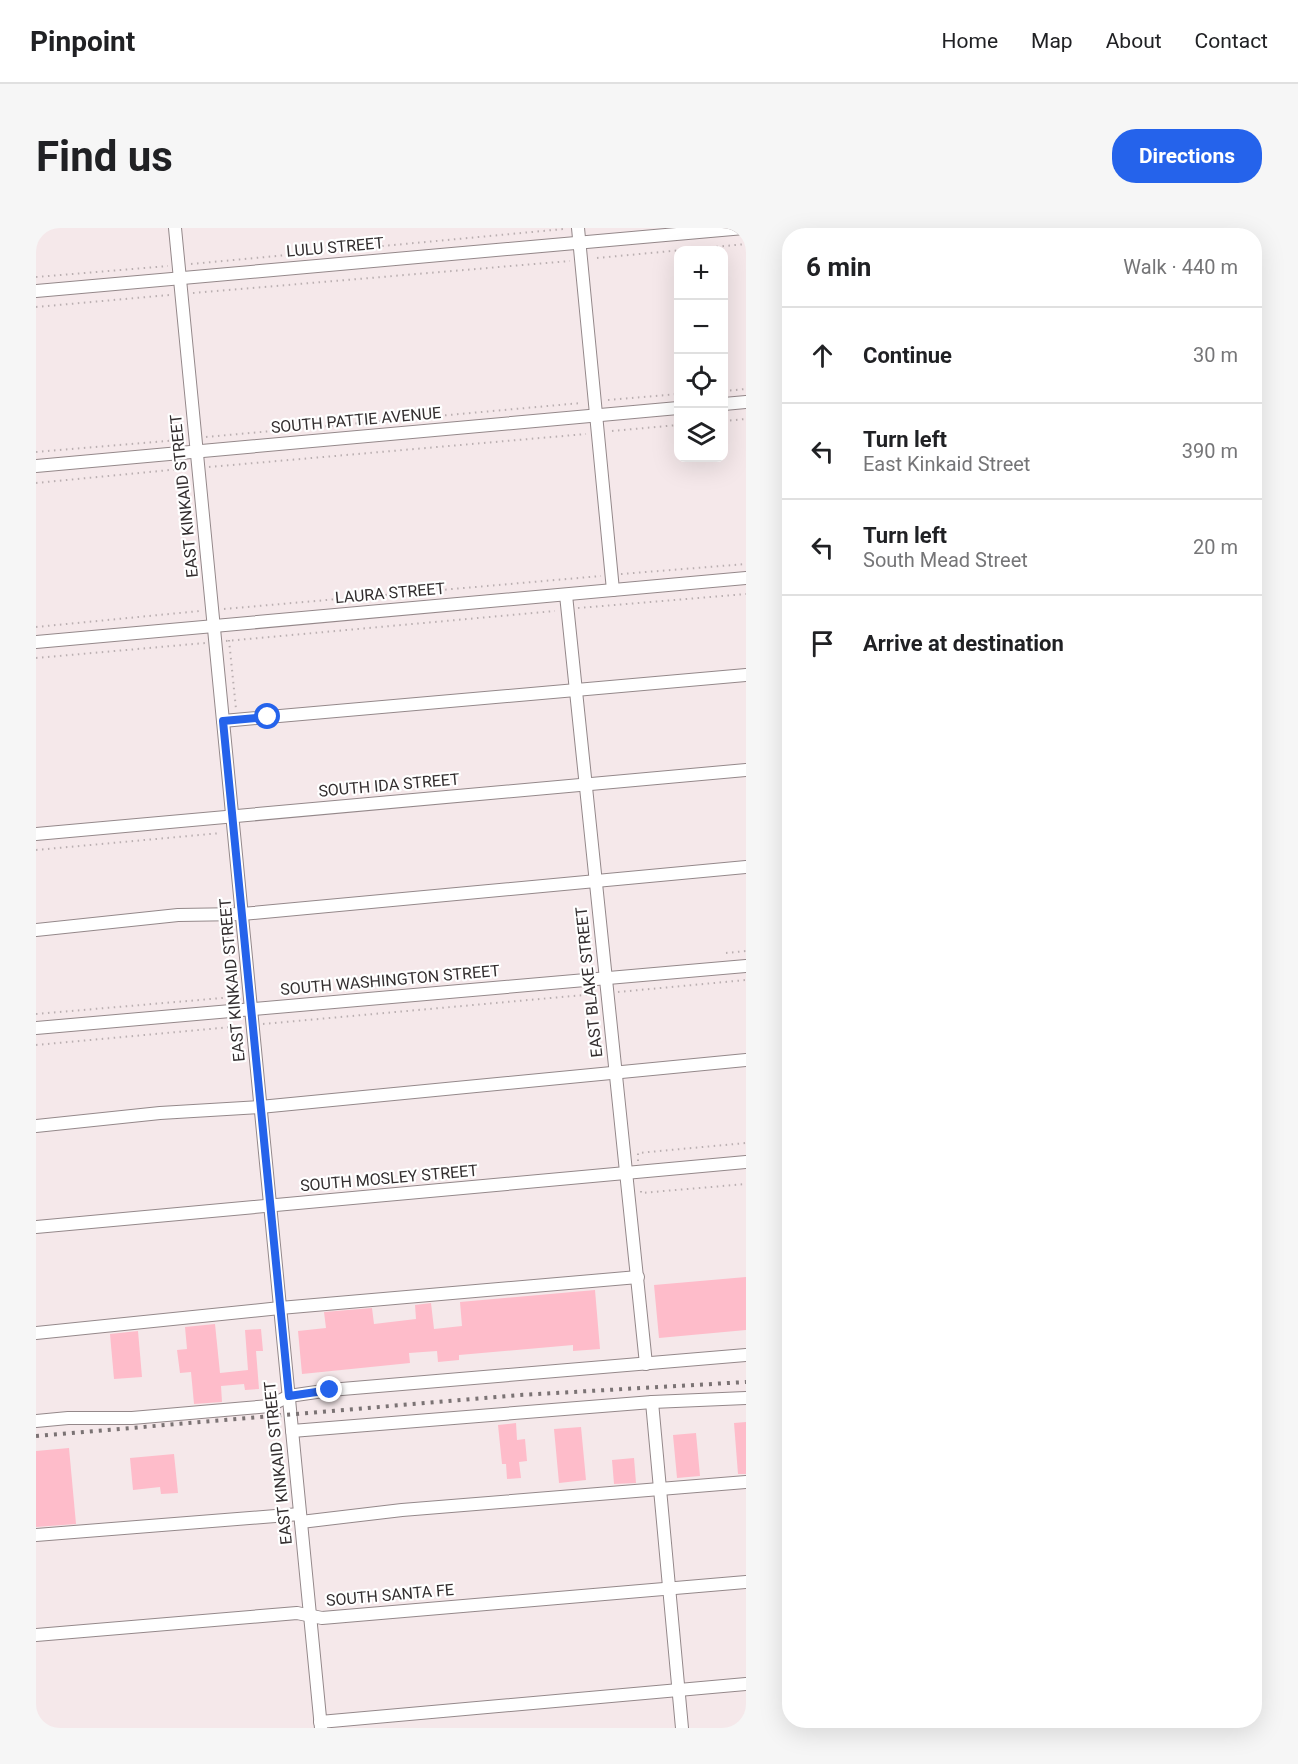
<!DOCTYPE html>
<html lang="en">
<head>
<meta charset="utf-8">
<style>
	:root { --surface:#fff; --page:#f6f6f6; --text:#202124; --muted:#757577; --line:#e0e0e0; --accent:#2563eb }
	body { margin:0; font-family:Roboto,sans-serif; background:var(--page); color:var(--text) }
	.controls { position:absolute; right:18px; top:18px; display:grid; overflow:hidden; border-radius:12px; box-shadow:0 6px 24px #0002 }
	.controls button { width:54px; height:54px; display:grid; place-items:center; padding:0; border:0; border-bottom:2px solid var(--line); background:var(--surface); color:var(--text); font:30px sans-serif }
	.stop { position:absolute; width:18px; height:18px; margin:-14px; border:4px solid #2563eb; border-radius:50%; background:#fff }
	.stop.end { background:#2563eb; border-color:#fff; box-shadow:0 2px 6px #0008 }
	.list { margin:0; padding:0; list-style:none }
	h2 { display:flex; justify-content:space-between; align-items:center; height:78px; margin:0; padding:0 24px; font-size:26px }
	h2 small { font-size:20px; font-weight:400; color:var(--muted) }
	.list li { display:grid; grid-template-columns:39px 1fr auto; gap:18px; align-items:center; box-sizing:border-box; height:96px; padding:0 24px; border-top:2px solid var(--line) }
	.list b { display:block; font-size:22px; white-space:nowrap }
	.list p { margin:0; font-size:20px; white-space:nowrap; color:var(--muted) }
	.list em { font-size:20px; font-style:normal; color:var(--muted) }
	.icon { flex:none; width:33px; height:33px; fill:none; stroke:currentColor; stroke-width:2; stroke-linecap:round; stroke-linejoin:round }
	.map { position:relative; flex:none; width:710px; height:1500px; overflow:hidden; border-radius:24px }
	header { display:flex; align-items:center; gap:36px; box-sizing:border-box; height:84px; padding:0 30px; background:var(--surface); border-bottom:2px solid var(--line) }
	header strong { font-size:28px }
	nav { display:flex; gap:33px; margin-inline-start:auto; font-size:21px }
	.intro { display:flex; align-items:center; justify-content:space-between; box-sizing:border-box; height:144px; padding:0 36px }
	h1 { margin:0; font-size:42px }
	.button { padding:15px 27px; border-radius:24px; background:var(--accent); color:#fff; font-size:21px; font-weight:700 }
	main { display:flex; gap:36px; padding:0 36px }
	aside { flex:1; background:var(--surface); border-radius:24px; box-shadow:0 6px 24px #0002 }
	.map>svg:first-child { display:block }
	.building { fill:#febcca }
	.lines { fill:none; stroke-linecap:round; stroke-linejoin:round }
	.minor-casing { stroke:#94888a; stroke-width:14 }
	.path { stroke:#baafb1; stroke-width:2; stroke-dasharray:1.5 4.5; stroke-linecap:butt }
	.minor { stroke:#fff; stroke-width:12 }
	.rail { stroke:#7b7374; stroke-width:4; stroke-dasharray:3 6; stroke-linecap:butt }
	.route { stroke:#2563eb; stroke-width:8 }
	.labels { text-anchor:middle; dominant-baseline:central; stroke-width:4.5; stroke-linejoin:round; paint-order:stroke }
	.street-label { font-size:16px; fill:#332e2f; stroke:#fff }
</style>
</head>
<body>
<header>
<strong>Pinpoint</strong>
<nav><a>Home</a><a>Map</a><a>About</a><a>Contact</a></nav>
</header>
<div class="intro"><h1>Find us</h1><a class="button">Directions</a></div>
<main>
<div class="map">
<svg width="710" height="1500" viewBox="0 0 710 1500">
	<rect width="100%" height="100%" fill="#f5e8ea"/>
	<g class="building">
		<path d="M710,1049V1102L623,1110L618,1057Z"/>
		<path d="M559,1062L564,1121L537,1123V1117L423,1127V1132L402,1134L401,1123L373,1125L374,1135L266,1146L262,1103L290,1100L288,1084L336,1080L338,1096L380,1091L379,1077L395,1075L398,1101L426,1098L424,1074Z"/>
		<path d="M179,1096L184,1145L212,1142L209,1102L225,1101L227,1123H220L223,1161L209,1162L208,1156L185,1158L186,1174L158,1176L155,1144L144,1145L141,1122L151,1121L149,1099Z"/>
		<path d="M102,1103L106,1149L78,1151L74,1106Z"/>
		<path d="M710,1194V1246H702L698,1195Z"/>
		<path d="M480,1195L481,1212L489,1211L491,1233L483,1234L485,1250L471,1251L470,1236H466L462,1197Z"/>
		<path d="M545,1199L550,1252L523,1255L518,1201Z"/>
		<path d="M660,1205L664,1248L641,1250L637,1207Z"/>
		<path d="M33,1220L40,1296L0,1299V1223Z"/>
		<path d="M138,1226L142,1265L125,1266L124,1259L97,1262L94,1230Z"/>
		<path d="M598,1230L600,1255L578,1256L576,1232Z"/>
	</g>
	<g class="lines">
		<defs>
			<g id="minor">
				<path d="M139,0L285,1500"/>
				<path d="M542,0L577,362"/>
				<path d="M0,63L708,0"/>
				<path d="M688,176L710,174"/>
				<path d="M0,238L642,180"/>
				<path d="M530,367L610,1136"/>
				<path d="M0,414L710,350"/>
				<path d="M187,493L710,447"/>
				<path d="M0,606L710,542"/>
				<path d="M0,702L142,687L206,686L710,639"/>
				<path d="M0,800L710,738"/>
				<path d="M0,898L124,885L224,879L710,832"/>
				<path d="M0,999L710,934"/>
				<path d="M0,1105L244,1080L602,1049"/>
				<path d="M616,1174L646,1500"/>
				<path d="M0,1193L32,1190H96L211,1180L233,1178L253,1168L294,1162L710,1127"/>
				<path d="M256,1203L616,1174L710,1170"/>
				<path d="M265,1294L366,1282L710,1254"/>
				<path d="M0,1307L264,1286"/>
				<path d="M0,1407L261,1385L286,1390L710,1354"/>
				<path d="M284,1494L710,1456"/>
			</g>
		</defs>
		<use href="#minor" class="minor-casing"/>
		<g class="path">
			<path d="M561,30L710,16"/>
			<path d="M155,36L528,1"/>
			<path d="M0,49L132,38"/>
			<path d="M157,65L534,33"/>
			<path d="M0,79L133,67"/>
			<path d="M688,163L710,161"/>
			<path d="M572,172L642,166"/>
			<path d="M688,193L710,191"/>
			<path d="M576,203L642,197"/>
			<path d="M170,209L545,175"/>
			<path d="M0,224L142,212"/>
			<path d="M144,237V241H152"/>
			<path d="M173,239L550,206"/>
			<path d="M0,255L144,241"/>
			<path d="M585,346L710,336"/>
			<path d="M542,380L710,366"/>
			<path d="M188,381L565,348"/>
			<path d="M0,399L164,383"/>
			<path d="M193,412L200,481"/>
			<path d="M190,413L519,383"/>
			<path d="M0,430L169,415"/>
			<path d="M0,622L185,605"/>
			<path d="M690,725L710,723"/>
			<path d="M582,764L710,752"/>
			<path d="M0,786L198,769L192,709"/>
			<path d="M227,796L559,766"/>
			<path d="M0,817L206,798"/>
			<path d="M602,933V925L710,915"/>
			<path d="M605,963V965L710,956"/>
		</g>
		<use href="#minor" class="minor"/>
		<path class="rail" d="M0,1208L484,1167L710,1154"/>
	</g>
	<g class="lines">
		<path class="route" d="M232,489L187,493L253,1168L294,1162"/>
	</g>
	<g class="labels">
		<g class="street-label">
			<text transform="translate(299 19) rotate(-5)">LULU STREET</text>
			<text transform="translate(320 192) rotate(-5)">SOUTH PATTIE AVENUE</text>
			<text transform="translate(148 268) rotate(-96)">EAST KINKAID STREET</text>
			<text transform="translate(354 365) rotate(-5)">LAURA STREET</text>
			<text transform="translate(353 557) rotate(-5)">SOUTH IDA STREET</text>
			<text transform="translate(196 752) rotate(-95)">EAST KINKAID STREET</text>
			<text transform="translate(354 752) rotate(-5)">SOUTH WASHINGTON STREET</text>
			<text transform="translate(553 754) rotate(-96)">EAST BLAKE STREET</text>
			<text transform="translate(353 950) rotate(-5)">SOUTH MOSLEY STREET</text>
			<text transform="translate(242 1235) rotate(-96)">EAST KINKAID STREET</text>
			<text transform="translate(354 1367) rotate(-5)">SOUTH SANTA FE</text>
		</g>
	</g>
</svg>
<div class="controls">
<button>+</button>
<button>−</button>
<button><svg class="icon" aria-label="locate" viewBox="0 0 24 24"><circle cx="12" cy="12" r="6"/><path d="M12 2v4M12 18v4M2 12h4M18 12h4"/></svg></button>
<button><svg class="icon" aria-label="layers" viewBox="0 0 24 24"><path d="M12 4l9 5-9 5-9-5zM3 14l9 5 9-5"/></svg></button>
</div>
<div class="stop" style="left:232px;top:489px"></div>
<div class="stop end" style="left:294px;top:1162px"></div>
</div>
<aside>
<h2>6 min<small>Walk · 440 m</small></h2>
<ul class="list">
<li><svg class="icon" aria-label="ahead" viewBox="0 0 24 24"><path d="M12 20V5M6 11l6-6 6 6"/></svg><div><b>Continue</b></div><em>30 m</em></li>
<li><svg class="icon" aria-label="left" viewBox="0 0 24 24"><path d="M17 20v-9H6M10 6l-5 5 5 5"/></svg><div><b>Turn left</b><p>East Kinkaid Street</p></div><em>390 m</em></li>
<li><svg class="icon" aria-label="left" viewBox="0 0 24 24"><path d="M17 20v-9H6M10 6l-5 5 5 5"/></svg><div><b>Turn left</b><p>South Mead Street</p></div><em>20 m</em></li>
<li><svg class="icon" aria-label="arrive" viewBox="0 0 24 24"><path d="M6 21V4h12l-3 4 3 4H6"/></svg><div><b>Arrive at destination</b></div></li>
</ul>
</aside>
</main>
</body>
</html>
